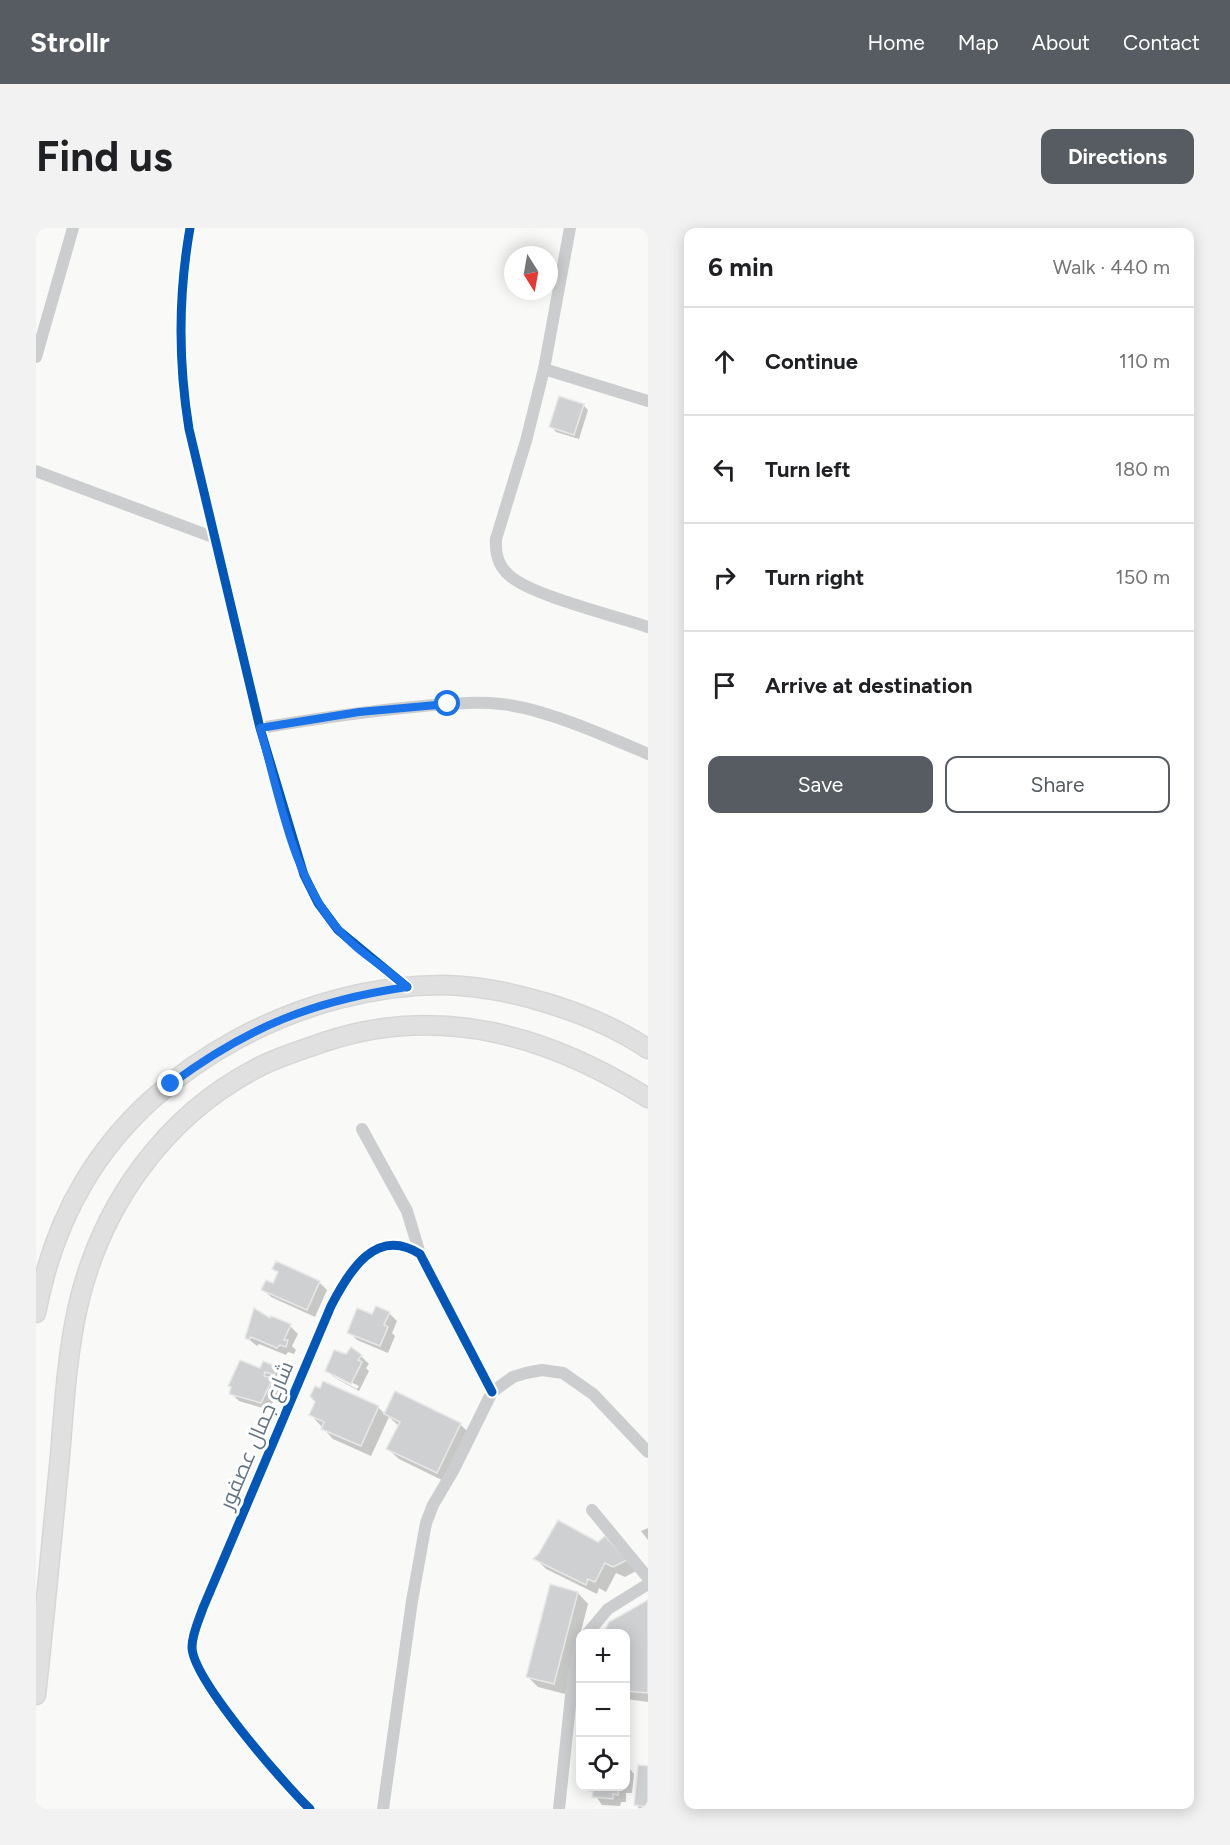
<!DOCTYPE html>
<html lang="en">
<head>
<meta charset="utf-8">
<style>
	:root { --surface:#fff; --page:#f2f2f2; --text:#202124; --muted:#757577; --line:#e0e0e0; --accent:#565c61 }
	body { margin:0; font-family:Figtree,Cairo,sans-serif; background:var(--page); color:var(--text) }
	.controls { position:absolute; right:18px; bottom:18px; display:grid; overflow:hidden; border-radius:12px; box-shadow:0 3px 15px #0003 }
	.controls button { width:54px; height:54px; display:grid; place-items:center; padding:0; border:0; border-bottom:2px solid var(--line); background:var(--surface); color:var(--text); font:30px sans-serif }
	.compass { position:absolute; left:468px; top:18px; width:54px; height:54px; border-radius:50%; background:var(--surface); box-shadow:0 3px 15px #0003; rotate:169deg }
	.stop { position:absolute; width:18px; height:18px; margin:-14px; border:4px solid #1a73e8; border-radius:50%; background:#fff }
	.stop.end { background:#1a73e8; border-color:#fff; box-shadow:0 2px 6px #0008 }
	.list { margin:0; padding:0; list-style:none }
	h2 { display:flex; justify-content:space-between; align-items:center; height:78px; margin:0; padding:0 24px; font-size:26px }
	h2 small { font-size:20px; font-weight:400; color:var(--muted) }
	.list li { display:grid; grid-template-columns:39px 1fr auto; gap:18px; align-items:center; box-sizing:border-box; height:108px; padding:0 24px; border-top:2px solid var(--line) }
	.list b { display:block; font-size:22px; white-space:nowrap }
	.list em { font-size:20px; font-style:normal; color:var(--muted) }
	.actions { display:flex; gap:12px; padding:18px 24px }
	.actions a { flex:1; padding:14px 0; border:2px solid var(--accent); border-radius:12px; text-align:center; font-size:21px; color:var(--accent) }
	.actions .main { background:var(--accent); color:#fff }
	.icon { flex:none; width:33px; height:33px; fill:none; stroke:currentColor; stroke-width:2; stroke-linecap:round; stroke-linejoin:round }
	.map { position:relative; flex:none; width:612px; height:1581px; overflow:hidden; border-radius:12px }
	header { display:flex; align-items:center; gap:36px; box-sizing:border-box; height:84px; padding:0 30px; background:var(--accent); color:#fff }
	header strong { font-size:28px }
	nav { display:flex; gap:33px; margin-inline-start:auto; font-size:21px }
	.intro { display:flex; align-items:center; justify-content:space-between; box-sizing:border-box; height:144px; padding:0 36px }
	h1 { margin:0; font-size:42px }
	.button { padding:15px 27px; border-radius:12px; background:var(--accent); color:#fff; font-size:21px; font-weight:700 }
	main { display:flex; gap:36px; padding:0 36px }
	aside { flex:1; background:var(--surface); border-radius:12px; box-shadow:0 3px 15px #0003 }
	.map>svg:first-child { display:block }
	.shadow { fill:#0003; fill-rule:evenodd }
	.building { fill:#cfd0d2; stroke:#e8e8e8; stroke-width:1.5 }
	.lines { fill:none; stroke-linecap:round; stroke-linejoin:round }
	.primary-casing { stroke:#d5d6d6; stroke-width:21 }
	.street { stroke:#cbcdce; stroke-width:12 }
	.primary { stroke:#e0e0e1; stroke-width:18 }
	.cycleway-casing { stroke:#fff; stroke-width:13 }
	.cycleway { stroke:#0057b8; stroke-width:9 }
	.route { stroke:#1a73e8; stroke-width:8 }
	.labels { text-anchor:middle; dominant-baseline:central; stroke-width:6; stroke-linejoin:round; paint-order:stroke }
	.street-label { font-size:21px; fill:#657682; stroke:#fff }
</style>
</head>
<body>
<header>
<strong>Strollr</strong>
<nav><a>Home</a><a>Map</a><a>About</a><a>Contact</a></nav>
</header>
<div class="intro"><h1>Find us</h1><a class="button">Directions</a></div>
<main>
<div class="map">
<svg width="612" height="1581" viewBox="0 0 612 1581">
	<rect width="100%" height="100%" fill="#f9f9f8"/>
	<g class="shadow">
		<path d="M547,177L552,182L543,211L520,204L515,198Z"/>
		<path d="M238,1041L283,1054L291,1062L279,1089L235,1069L227,1061L238,1057L243,1046Z"/>
		<path d="M353,1085L361,1093L356,1105L359,1108L352,1125L321,1112L313,1104L337,1088Z"/>
		<path d="M235,1093L254,1098L262,1106L256,1118L260,1122L258,1126L252,1124L250,1127L223,1116L221,1118L210,1109Z"/>
		<path d="M310,1128H325L333,1136L330,1140L333,1143L323,1163L299,1150L291,1143ZM298,1146L323,1158L321,1161L298,1149Z"/>
		<path d="M241,1140L249,1148L246,1154L235,1150L244,1160L233,1182L203,1173L195,1165L225,1142Z"/>
		<path d="M342,1179L349,1186L424,1196L435,1207L412,1255L363,1231L352,1221L363,1198L353,1189L335,1228L297,1211L275,1187Z"/>
		<path d="M612,1300V1312L605,1303Z"/>
		<path d="M569,1310L600,1343L589,1349L580,1345L570,1364L563,1360L561,1366L510,1341L500,1331L562,1316Z"/>
		<path d="M542,1365L552,1376L529,1466L502,1459L491,1448Z"/>
		<path d="M612,1374V1474L590,1471V1406Z"/>
		<path d="M590,1536L598,1546L596,1565H590V1574H585L584,1578L566,1577L553,1558H590Z"/>
		<path d="M612,1540V1581H604L600,1577Z"/>
	</g>
	<g class="building">
		<path d="M523,168L548,176L538,207L513,199Z"/>
		<path d="M240,1033L284,1053L271,1082L225,1062L230,1052L237,1055L242,1044L236,1041Z"/>
		<path d="M340,1078L354,1084L348,1097L352,1099L344,1118L311,1105L321,1080L336,1086Z"/>
		<path d="M218,1080L234,1090L235,1088L255,1096L248,1112H252L250,1119L244,1117L241,1120L215,1109L213,1112L209,1110Z"/>
		<path d="M315,1119L326,1127L322,1132L326,1134L315,1156L289,1143L298,1122L310,1126Z"/>
		<path d="M204,1132L224,1140L227,1133L242,1139L238,1147L229,1144L228,1148L237,1150L225,1175L193,1166L195,1159L192,1158Z"/>
		<path d="M287,1153L343,1178L325,1218L285,1201L288,1194L273,1187L279,1174L274,1168L279,1158L284,1160Z"/>
		<path d="M359,1163L425,1195L401,1245L350,1221L364,1194L348,1186Z"/>
		<path d="M522,1292L562,1314L569,1308L591,1332L577,1339L569,1335L559,1354L552,1351L550,1357L497,1331L503,1325Z"/>
		<path d="M514,1356L542,1364L518,1456L490,1449Z"/>
		<path d="M612,1372V1465L590,1463V1406H567L573,1394Z"/>
		<path d="M602,1537L612,1538V1579L598,1577Z"/>
		<path d="M551,1558H583L582,1567L577,1566V1571L556,1569L557,1564L551,1561Z"/>
	</g>
	<g class="lines">
		<defs>
			<g id="primary">
				<path d="M0,1085C9,1038 24,994 48,954C119,834 269,757 407,757C471,758 559,785 612,821"/>
				<path d="M0,1467C9,1387 16,1308 24,1228C28,1178 31,1127 42,1078C65,978 128,888 221,840C242,829 266,822 288,814C404,775 513,808 612,870"/>
			</g>
		</defs>
		<use href="#primary" class="primary-casing"/>
		<g class="street">
			<path d="M154,0C142,68 142,133 153,201L224,500L268,647L282,675L302,702L371,759"/>
			<path d="M534,0L508,141L490,213L460,311C459,326 462,338 474,348C497,368 580,388 612,399"/>
			<path d="M0,129L37,0"/>
			<path d="M508,141L612,173"/>
			<path d="M0,243L179,310"/>
			<path d="M224,500C278,491 332,483 387,478C413,476 439,473 465,476C510,481 570,508 612,526"/>
			<path d="M326,901L371,983L384,1026"/>
			<path d="M556,1282L612,1350"/>
			<path d="M551,1406L572,1381L612,1356"/>
			<path d="M274,1581C249,1557 156,1451 156,1419C156,1406 163,1392 167,1380L295,1078C313,1043 340,998 384,1026L456,1164"/>
			<path d="M347,1581L376,1373L390,1295L397,1277L417,1243L456,1164L477,1149L490,1145L506,1142L527,1145L557,1166L612,1224"/>
			<path d="M523,1581L537,1449L544,1417"/>
		</g>
		<use href="#primary" class="primary"/>
		<defs>
			<g id="cycleway">
				<path d="M154,0C142,68 142,133 153,201L224,500L268,647L282,675L302,702L371,759"/>
				<path d="M274,1581C249,1557 156,1451 156,1419C156,1406 163,1392 167,1380L295,1078C313,1043 340,998 384,1026L456,1164"/>
			</g>
		</defs>
		<use href="#cycleway" class="cycleway-casing"/>
		<use href="#cycleway" class="cycleway"/>
	</g>
	<g class="lines">
		<path class="route" d="M135,856C212,799 276,773 371,759C348,738 321,724 301,700C256,648 243,565 224,500L323,484L412,476"/>
	</g>
	<g class="labels">
		<g class="street-label">
			<text transform="translate(220 1207) rotate(-67)">شارع جمال عصفور</text>
		</g>
	</g>
</svg>
<div class="controls">
<button>+</button>
<button>−</button>
<button><svg class="icon" aria-label="locate" viewBox="0 0 24 24"><circle cx="12" cy="12" r="6"/><path d="M12 2v4M12 18v4M2 12h4M18 12h4"/></svg></button>
</div>
<svg class="compass" viewBox="-18 -18 36 36"><path d="M0-13l5 13h-10z" fill="#e53935"/><path d="M0 13l5-13h-10z" fill="#757577"/></svg>
<div class="stop" style="left:412px;top:476px"></div>
<div class="stop end" style="left:135px;top:856px"></div>
</div>
<aside>
<h2>6 min<small>Walk · 440 m</small></h2>
<ul class="list">
<li><svg class="icon" aria-label="ahead" viewBox="0 0 24 24"><path d="M12 20V5M6 11l6-6 6 6"/></svg><div><b>Continue</b></div><em>110 m</em></li>
<li><svg class="icon" aria-label="left" viewBox="0 0 24 24"><path d="M17 20v-9H6M10 6l-5 5 5 5"/></svg><div><b>Turn left</b></div><em>180 m</em></li>
<li><svg class="icon" aria-label="right" viewBox="0 0 24 24"><path d="M7 20v-9h11M14 6l5 5-5 5"/></svg><div><b>Turn right</b></div><em>150 m</em></li>
<li><svg class="icon" aria-label="arrive" viewBox="0 0 24 24"><path d="M6 21V4h12l-3 4 3 4H6"/></svg><div><b>Arrive at destination</b></div></li>
</ul>
<div class="actions"><a class="main">Save</a><a>Share</a></div>
</aside>
</main>
</body>
</html>
